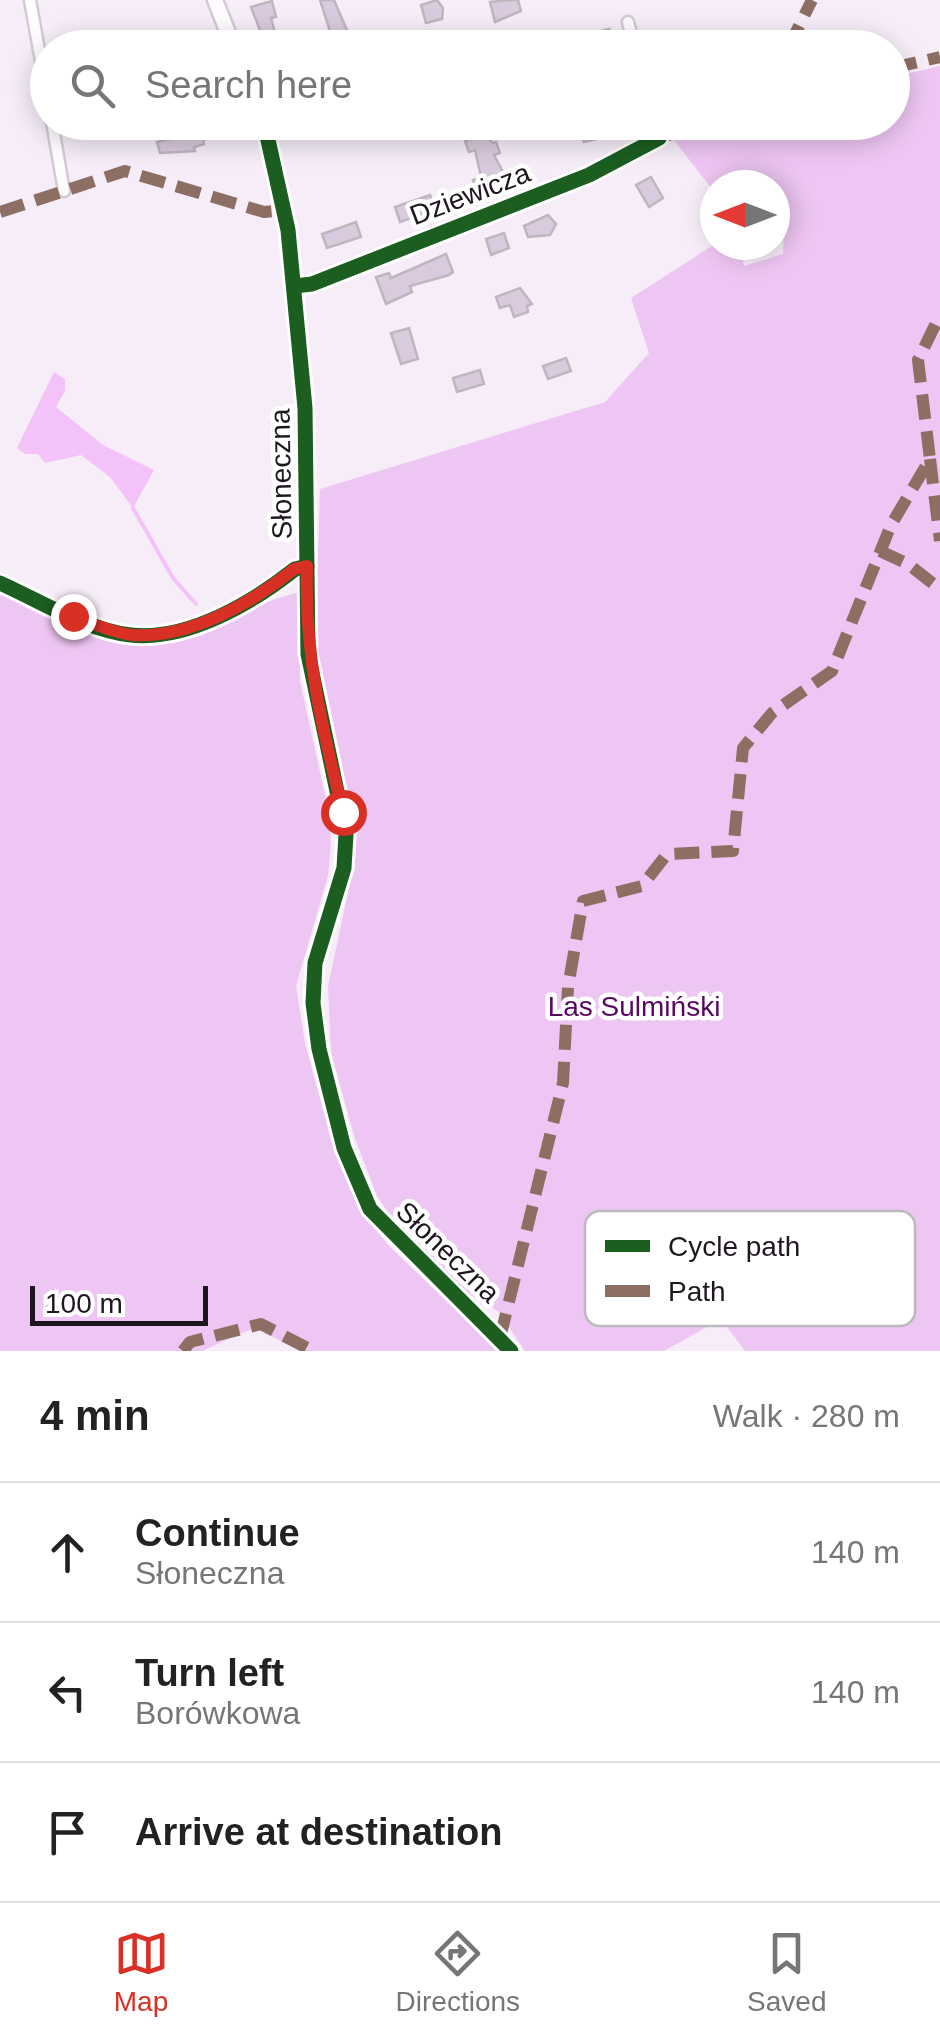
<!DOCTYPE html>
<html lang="en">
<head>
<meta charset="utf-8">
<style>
	:root { --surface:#fff; --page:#f2f2f2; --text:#222; --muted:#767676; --line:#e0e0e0; --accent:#d93025 }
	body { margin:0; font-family:Arial,sans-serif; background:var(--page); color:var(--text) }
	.compass { position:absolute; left:700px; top:170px; width:90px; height:90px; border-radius:50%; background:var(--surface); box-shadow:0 5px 25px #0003; rotate:270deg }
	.scale { position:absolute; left:30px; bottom:25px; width:178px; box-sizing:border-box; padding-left:10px; border:5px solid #1e171f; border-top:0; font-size:28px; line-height:35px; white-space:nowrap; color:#1e171f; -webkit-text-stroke:8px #fff; paint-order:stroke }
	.stop { position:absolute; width:30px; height:30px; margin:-22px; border:8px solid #d93025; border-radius:50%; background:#fff }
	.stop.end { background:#d93025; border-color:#fff; box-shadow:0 2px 10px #0008 }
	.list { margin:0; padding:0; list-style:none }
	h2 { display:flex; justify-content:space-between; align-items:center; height:130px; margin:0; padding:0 40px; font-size:42px }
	h2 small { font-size:32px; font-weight:400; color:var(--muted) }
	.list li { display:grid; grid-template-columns:65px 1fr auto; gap:30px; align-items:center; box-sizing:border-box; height:140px; padding:0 40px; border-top:2px solid var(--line) }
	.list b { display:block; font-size:38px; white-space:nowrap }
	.list p { margin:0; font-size:32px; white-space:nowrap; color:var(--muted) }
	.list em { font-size:32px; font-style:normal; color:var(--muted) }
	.icon { flex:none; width:55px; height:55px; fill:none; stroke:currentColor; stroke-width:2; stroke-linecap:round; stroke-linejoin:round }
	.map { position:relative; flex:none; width:940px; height:1351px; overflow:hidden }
	.search { position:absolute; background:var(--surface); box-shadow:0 5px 25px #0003; left:30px; right:30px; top:30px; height:110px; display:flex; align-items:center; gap:25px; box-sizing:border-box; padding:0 35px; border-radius:55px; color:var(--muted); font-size:38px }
	.sheet { height:550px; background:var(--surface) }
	nav { display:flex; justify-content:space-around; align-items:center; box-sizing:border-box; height:140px; border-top:2px solid var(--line); background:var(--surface); font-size:28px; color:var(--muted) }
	nav a { display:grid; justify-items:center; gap:5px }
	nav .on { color:var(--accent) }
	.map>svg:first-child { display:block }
	.forest { fill:#eec6f3 }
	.water { fill:#f3c2f9 }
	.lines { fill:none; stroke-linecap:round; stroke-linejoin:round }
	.stream { stroke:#f3c2f9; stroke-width:4 }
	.building { fill:#dacadd; stroke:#bdb6bf; stroke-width:2.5 }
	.minor-casing { stroke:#d3cbd4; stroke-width:15 }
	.tertiary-casing { stroke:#d3cbd4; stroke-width:19 }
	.minor { stroke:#fefcfe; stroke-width:10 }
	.tertiary { stroke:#fefcfe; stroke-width:14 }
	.quiet { stroke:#8d6e63; stroke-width:12; stroke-dasharray:25 12; stroke-linecap:butt }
	.cycleway-casing { stroke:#fff; stroke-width:21 }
	.cycleway { stroke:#1b5e20; stroke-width:15 }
	.route { stroke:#d93025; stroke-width:12 }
	.labels { text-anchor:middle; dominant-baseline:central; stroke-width:9; stroke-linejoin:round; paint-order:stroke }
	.street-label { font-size:28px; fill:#1e171f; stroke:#fff }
	.park-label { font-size:28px; fill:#580662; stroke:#fff }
	.key { fill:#fff; stroke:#bcb9bc; stroke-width:2.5 }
	.key-label { font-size:28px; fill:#1e171f }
</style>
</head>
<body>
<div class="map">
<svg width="940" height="1351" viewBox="0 0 940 1351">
	<rect width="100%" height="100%" fill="#f6edf8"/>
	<g class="forest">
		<path d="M940,66V1351H745L721,1319L664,1351H525L499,1312L469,1294L439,1265L391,1217L377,1196L354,1136L331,1052L328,986L355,860L357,832L321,679L316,626L320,489L605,402L649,353L631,298L715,244L740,245L744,266L783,254L784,215L775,209V185H715L712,189L673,139L728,123L892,122L893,77Z"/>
		<path d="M0,587L142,639C186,639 253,604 299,592L300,681L327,804L331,842L328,876L296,986L305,1043L334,1150L360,1211L389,1246L499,1351H302L254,1328L202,1351H0Z"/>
	</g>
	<path class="water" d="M54,372L65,379V391L56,407L103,445L154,470L133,508L110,477L81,455L45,463L38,454H25L17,448Z"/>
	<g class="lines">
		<path class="stream" d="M133,508L173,578L196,604"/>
	</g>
	<g class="building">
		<path d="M320,0H334L352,42L335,47Z"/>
		<path d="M437,0L443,8L442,19L426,23L421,5Z"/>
		<path d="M508,0H518L521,11L495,22L490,2Z"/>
		<path d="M272,1L276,17L271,18L279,48H267L251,7Z"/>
		<path d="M609,29L615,37L611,45L594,48L590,34Z"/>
		<path d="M160,33L163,48H136L134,39Z"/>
		<path d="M592,122H605L608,136L584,142L580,128Z"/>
		<path d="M202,133L204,144L194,147L195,151L160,153L157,142Z"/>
		<path d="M487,134L492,143L496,142L500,153L494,155L510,185L478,195L473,180L481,177L475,150L469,152L465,141Z"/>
		<path d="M651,177L663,198L649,207L636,185Z"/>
		<path d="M430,195L435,210L400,222L395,207Z"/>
		<path d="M548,215L556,224L550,235L528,237L524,226Z"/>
		<path d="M356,222L361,237L327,248L322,234Z"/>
		<path d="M504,233L509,248L491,255L486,239Z"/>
		<path d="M446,254L453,272L449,275L410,286L412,292L386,304L376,277L389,273L391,278Z"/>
		<path d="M520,288L532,304L527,306L528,312L514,317L510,305L500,308L496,297Z"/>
		<path d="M409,328L418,359L401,364L391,333Z"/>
		<path d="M566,358L571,371L548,379L543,366Z"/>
		<path d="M480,370L484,384L457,392L453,378Z"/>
	</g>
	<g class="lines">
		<defs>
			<g id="minor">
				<path d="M30,0L48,100"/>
				<path d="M628,22L635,48"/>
				<path d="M52,122L64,191"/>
				<path d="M295,286L312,284L589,175L659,138L655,122"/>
				<path d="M0,583C40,601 86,630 131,635C188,641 252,603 295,569L307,566"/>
			</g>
			<g id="tertiary">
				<path d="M215,0L234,48"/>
				<path d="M264,122L288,230L305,408L308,654L346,834L344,868L315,963L313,1003L319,1049L344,1148L370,1209L511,1351"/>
			</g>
		</defs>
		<use href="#minor" class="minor-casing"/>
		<use href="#tertiary" class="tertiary-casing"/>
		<use href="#minor" class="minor"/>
		<use href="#tertiary" class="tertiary"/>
		<g class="quiet">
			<path d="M788,48L812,0"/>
			<path d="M892,68L940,57"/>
			<path d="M659,138L710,122"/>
			<path d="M0,212L125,171L264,212L285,210"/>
			<path d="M930,459L940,541"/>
			<path d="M880,551L908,564L940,589"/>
			<path d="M500,1338L563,1083L568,987L583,901L642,886L667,854L733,851L743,748L772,713L832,671L891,525L930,459L918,360L940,315"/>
			<path d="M183,1351L190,1342L261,1324L313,1351"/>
		</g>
		<defs>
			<g id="cycleway">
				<path d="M264,122L288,230L305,408L308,654L346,834L344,868L315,963L313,1003L319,1049L344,1148L370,1209L511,1351"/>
				<path d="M295,286L312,284L589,175L659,138L655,122"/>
				<path d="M0,583C40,601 86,630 131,635C188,641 252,603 295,569L307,566"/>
			</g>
		</defs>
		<use href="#cycleway" class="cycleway-casing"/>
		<use href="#cycleway" class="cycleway"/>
	</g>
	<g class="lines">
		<path class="route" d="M73,616C92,623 113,633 132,635C189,639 252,603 294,569L307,566C304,653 322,728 343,812"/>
	</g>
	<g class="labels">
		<g class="street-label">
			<text transform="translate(470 194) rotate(-21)">Dziewicza</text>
			<text transform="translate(281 474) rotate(-91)">Słoneczna</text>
			<text transform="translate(448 1252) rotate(44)">Słoneczna</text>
		</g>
		<g class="park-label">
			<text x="634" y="1006">Las Sulmiński</text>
		</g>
	</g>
	<rect x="585" y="1211" width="330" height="115" rx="15" class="key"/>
	<rect x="605" y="1240" width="45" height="12" fill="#1b5e20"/>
	<rect x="605" y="1285" width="45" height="12" fill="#8d6e63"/>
	<g class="key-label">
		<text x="668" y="1256">Cycle path</text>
		<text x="668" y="1301">Path</text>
	</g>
</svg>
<svg class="compass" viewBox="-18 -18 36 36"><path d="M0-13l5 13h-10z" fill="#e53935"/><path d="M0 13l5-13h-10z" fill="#767676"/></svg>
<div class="scale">100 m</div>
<div class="stop" style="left:343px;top:812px"></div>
<div class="stop end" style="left:73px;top:616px"></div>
<div class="search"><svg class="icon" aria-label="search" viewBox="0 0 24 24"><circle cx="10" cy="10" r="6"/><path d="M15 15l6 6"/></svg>Search here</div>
</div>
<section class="sheet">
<h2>4 min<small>Walk · 280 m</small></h2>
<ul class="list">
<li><svg class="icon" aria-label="ahead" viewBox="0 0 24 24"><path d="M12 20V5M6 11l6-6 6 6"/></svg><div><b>Continue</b><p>Słoneczna</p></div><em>140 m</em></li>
<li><svg class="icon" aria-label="left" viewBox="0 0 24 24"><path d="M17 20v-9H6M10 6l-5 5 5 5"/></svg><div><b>Turn left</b><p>Borówkowa</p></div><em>140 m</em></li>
<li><svg class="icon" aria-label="arrive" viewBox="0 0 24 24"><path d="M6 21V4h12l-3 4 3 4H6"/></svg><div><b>Arrive at destination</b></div></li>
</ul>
</section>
<nav>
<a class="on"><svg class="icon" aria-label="map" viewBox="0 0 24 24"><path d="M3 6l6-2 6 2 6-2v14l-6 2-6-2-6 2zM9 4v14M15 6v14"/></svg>Map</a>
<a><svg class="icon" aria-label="directions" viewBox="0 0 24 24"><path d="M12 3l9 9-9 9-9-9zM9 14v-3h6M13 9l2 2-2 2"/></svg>Directions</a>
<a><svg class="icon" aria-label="saved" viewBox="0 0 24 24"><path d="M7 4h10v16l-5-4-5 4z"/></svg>Saved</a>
</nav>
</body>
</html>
